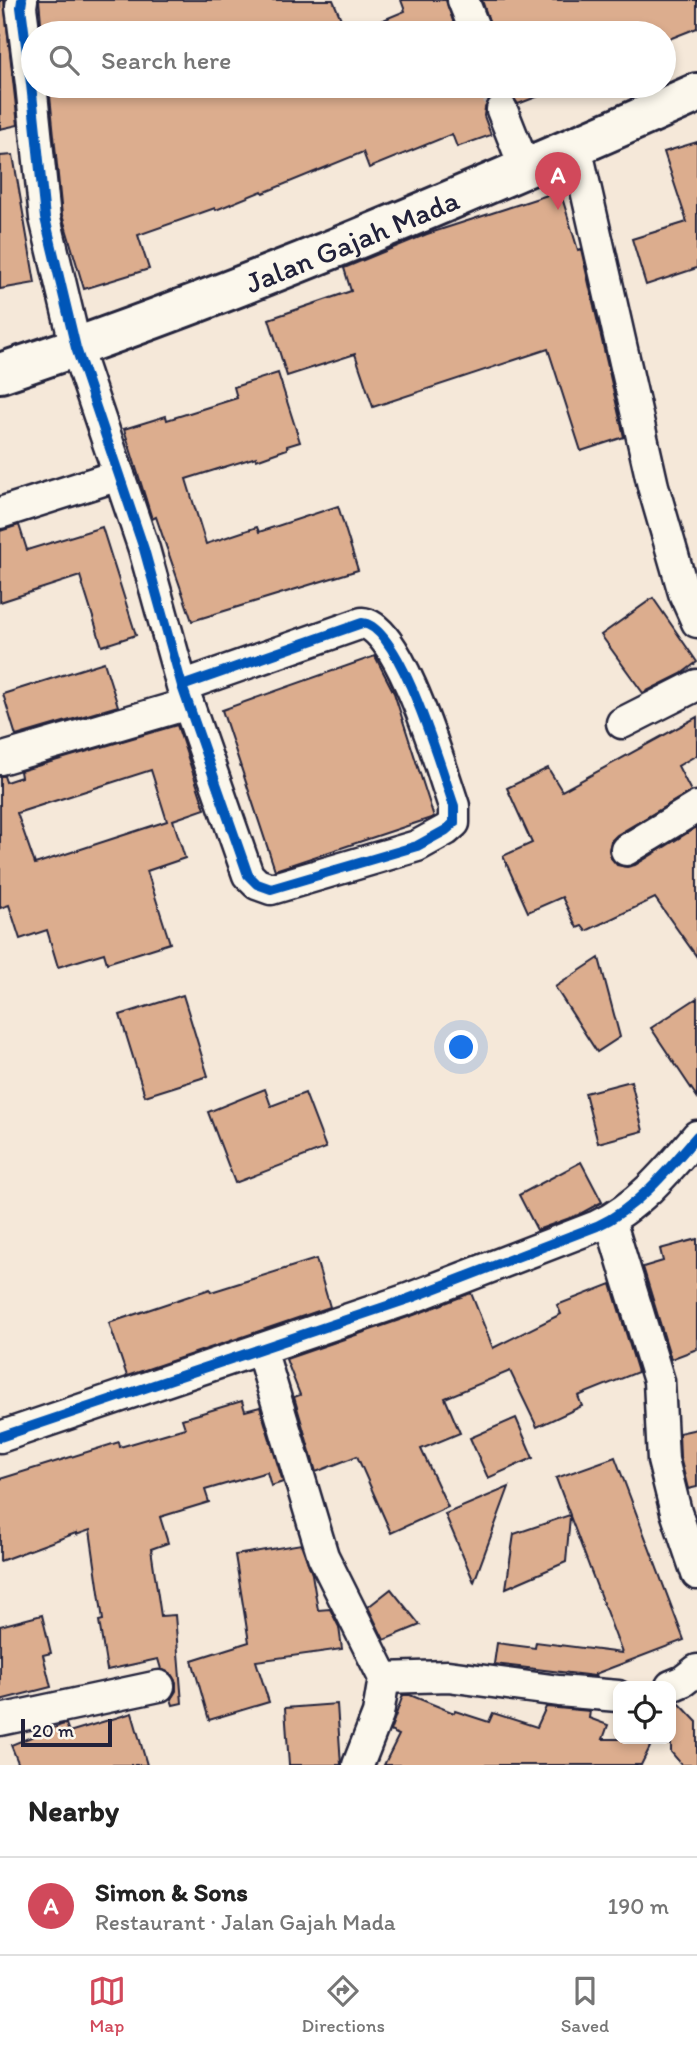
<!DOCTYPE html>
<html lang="en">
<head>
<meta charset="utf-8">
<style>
	:root { --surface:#fff; --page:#f2f2f2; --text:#222; --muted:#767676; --line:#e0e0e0; --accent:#d1495b }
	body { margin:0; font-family:Itim,sans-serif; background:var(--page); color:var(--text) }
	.controls { position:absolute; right:21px; bottom:21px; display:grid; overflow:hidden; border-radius:14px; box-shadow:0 4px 10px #0003 }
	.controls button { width:63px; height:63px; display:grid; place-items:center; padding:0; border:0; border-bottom:2px solid var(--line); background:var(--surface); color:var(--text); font:35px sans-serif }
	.scale { position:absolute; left:21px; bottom:18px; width:91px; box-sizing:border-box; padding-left:7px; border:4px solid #22223b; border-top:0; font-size:19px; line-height:24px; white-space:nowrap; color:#22223b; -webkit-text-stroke:5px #fbf7ec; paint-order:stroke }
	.you { position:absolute; left:462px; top:1048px; width:24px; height:24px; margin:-18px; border:5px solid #fff; border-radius:50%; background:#1a73e8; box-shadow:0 0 0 10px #1a73e833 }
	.badge { display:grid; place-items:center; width:46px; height:46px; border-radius:50%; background:var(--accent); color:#fff; font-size:23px; font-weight:700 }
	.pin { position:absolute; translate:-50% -58px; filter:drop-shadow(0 2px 4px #0008) }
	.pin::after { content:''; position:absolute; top:37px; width:24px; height:21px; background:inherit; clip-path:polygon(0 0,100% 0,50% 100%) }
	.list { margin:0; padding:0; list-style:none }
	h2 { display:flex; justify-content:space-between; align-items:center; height:91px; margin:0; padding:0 28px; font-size:30px }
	h2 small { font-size:23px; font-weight:400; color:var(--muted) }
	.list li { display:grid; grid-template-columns:46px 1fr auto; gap:21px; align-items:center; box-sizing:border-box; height:98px; padding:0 28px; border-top:2px solid var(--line) }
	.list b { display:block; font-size:26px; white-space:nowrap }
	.list p { margin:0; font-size:23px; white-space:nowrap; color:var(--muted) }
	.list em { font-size:23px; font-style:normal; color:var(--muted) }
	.icon { flex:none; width:38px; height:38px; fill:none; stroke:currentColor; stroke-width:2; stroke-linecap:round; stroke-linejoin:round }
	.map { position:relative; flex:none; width:697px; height:1765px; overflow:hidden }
	.search { position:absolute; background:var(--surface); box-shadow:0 4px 10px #0003; left:21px; right:21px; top:21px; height:77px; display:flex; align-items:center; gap:18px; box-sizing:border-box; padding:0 24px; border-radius:38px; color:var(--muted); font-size:26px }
	.sheet { height:189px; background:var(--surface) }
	nav { display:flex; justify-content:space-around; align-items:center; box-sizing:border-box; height:98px; border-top:2px solid var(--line); background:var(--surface); font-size:19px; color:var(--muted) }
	nav a { display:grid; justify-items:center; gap:4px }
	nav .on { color:var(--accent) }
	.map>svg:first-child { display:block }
	.building { fill:#dcad8e; stroke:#22223b; stroke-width:2; fill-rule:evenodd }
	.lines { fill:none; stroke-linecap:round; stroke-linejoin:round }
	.minor-tunnel { stroke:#cbc0b9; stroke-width:30; stroke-dasharray:30 15; stroke-linecap:butt }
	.minor-casing { stroke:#22223b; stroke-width:35 }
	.secondary-casing { stroke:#22223b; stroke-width:44 }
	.minor { stroke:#fbf7ec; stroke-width:30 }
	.secondary { stroke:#fbf7ec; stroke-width:38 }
	.cycleway-casing { stroke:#fbf7ec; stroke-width:15 }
	.cycleway { stroke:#0057b8; stroke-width:10 }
	.labels { text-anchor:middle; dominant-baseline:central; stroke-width:5; stroke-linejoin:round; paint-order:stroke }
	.street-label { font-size:30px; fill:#22223b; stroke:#fbf7ec }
</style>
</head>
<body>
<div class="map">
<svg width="697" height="1765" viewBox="0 0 697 1765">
	<rect width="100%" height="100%" fill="#f5e8d9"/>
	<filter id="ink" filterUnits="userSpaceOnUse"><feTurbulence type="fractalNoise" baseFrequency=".0143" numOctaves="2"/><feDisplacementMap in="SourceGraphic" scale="14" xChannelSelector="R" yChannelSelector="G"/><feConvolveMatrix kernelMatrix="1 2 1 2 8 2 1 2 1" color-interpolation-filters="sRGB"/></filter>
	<g filter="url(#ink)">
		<g class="building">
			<path d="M0,0H4L18,125L0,129Z"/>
			<path d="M39,0H333L347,33H138L108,24L107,30L101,29L100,33H42Z"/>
			<path d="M401,0H446L457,33H352L405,11Z"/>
			<path d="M482,0H697V28L664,41V33H493Z"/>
			<path d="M49,86H559L560,88L518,104L513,97L505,93L495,94L488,100L485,108L484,116L491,135L457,147L452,134L369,168L363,152L263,193L262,191L216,210L215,208L138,235L149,269L84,289L62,215Z"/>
			<path d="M697,142V268L646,285L632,239L687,222L664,152Z"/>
			<path d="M13,155L35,283L0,289V156Z"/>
			<path d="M560,191L578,250L581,249L624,437L581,451L548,349L373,407L355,354L287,376L269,319L351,291L344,268L427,234Z"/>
			<path d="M278,373L300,442L287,446V449L256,460V457L186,479L206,544L257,527L259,532L338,506L358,570L192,621L156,517L152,519L124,429L166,416L167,420L237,398L234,387Z"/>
			<path d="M19,525L27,550L102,527L136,635L102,646L80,576L0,602V531Z"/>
			<path d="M653,598L697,662L681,674L643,693L601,635Z"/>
			<path d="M375,656L394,693L434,817L275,870L222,710Z"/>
			<path d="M104,662L118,706L16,736L3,694Z"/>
			<path d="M697,717V755L678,766L691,791L617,835L611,841L609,850L611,858L617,865L627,867L635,865L697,827V957L655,898L586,931L582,926L577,928L562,897L528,912L503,856L532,843L507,788L548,768L562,791Z"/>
			<path d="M177,725L205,809L173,820L185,858L147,871L170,943L107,963L104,953L58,967L47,930L20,939L9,905L0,908V776H4L6,782L21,777L20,771ZM151,770L167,821L35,864L17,813Z"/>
			<path d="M599,958L620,1037L597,1052L555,987Z"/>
			<path d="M183,995L208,1076L145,1096L120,1015Z"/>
			<path d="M697,998V1097L651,1028Z"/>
			<path d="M631,1081L643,1131L598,1143L585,1093Z"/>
			<path d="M265,1089L271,1106L305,1093L326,1148L235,1183L208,1112Z"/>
			<path d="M581,1162L602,1202L578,1215L537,1230L519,1195Z"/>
			<path d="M697,1239V1349L671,1359L643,1267L663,1261L660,1249Z"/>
			<path d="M316,1259L330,1307L127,1376L109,1323L210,1289L211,1292Z"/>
			<path d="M611,1284L638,1372L578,1396L582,1406L537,1427L510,1371L445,1398L460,1433L421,1449L448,1507L391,1533L357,1456L316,1472L294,1397L300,1395L286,1359L414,1315L471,1293L493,1348L561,1314L557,1305Z"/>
			<path d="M242,1401L245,1411L260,1407L283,1482L271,1486L267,1472L205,1490L209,1502L160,1517L168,1543L151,1549L161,1616L175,1615L182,1703L173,1705L171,1699L176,1691V1682L171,1674L161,1669L158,1659L107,1670L99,1621L103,1620L90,1530L76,1535V1533L0,1561V1479L119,1442L120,1447L185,1428L182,1419Z"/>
			<path d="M516,1418L533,1458L488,1478L470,1438Z"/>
			<path d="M697,1429V1487L688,1489L680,1457L679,1433Z"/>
			<path d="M615,1457L684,1640L595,1674V1676L494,1664L497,1643L535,1648L536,1642L622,1653L570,1516L566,1562L506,1588L514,1534L570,1515L556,1478Z"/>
			<path d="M509,1487L474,1582L445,1514Z"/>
			<path d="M301,1544L312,1574L318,1610L330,1609L339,1627L342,1649L256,1661L269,1702L209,1720L192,1660L249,1642L235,1555Z"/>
			<path d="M391,1589L420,1625L384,1640L368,1607Z"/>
			<path d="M42,1615L51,1653L43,1655L51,1687L0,1700V1626Z"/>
			<path d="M403,1695H410L454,1713L455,1711L489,1722L493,1713L537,1727L546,1707L590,1711L589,1718L608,1725L603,1739H654L641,1765H384L399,1735L390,1731Z"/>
			<path d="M678,1702L697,1722V1765H682L671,1752V1703Z"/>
			<path d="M337,1704L341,1765H289L285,1708Z"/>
			<path d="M132,1713L147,1765H19L11,1745L61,1725L66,1724L69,1732Z"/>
		</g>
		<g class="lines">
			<path class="minor-tunnel" d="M494,86L502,110"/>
			<defs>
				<g id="minor">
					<path d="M22,0L21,7L31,84L45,218L76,348L144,549L182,686L248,875L257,884L271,889L417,846L446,830L454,823V806C442,772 400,625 362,623L182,686"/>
					<path d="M463,0L476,33"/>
					<path d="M502,110L525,168"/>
					<path d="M576,146L653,486L684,593L697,622"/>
					<path d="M0,513L119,475"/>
					<path d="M622,723L697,685"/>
					<path d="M0,759L188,704"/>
					<path d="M626,850L697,807"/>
					<path d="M610,1220L659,1381L663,1460L676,1512L697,1574"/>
					<path d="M261,1349L323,1556L384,1678L378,1714L358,1765"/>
					<path d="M0,1437L408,1299L597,1226C637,1208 669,1169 697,1136"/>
					<path d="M384,1678L448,1676L559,1691L618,1696"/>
					<path d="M671,1686L683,1681L697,1670"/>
					<path d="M0,1720L159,1686"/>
				</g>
				<g id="secondary">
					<path id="s1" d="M0,373C238,294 468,194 697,93"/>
				</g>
			</defs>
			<use href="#minor" class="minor-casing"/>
			<use href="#secondary" class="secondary-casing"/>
			<use href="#minor" class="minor"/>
			<use href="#secondary" class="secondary"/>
			<defs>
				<g id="cycleway">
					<path d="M22,0L21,7L31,84L45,218L76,348L144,549L182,686L248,875L257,884L271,889L417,846L446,830L454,823V806C442,772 400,625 362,623L182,686"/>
					<path d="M0,1437L408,1299L597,1226C637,1208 669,1169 697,1136"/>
				</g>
			</defs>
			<use href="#cycleway" class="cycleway-casing"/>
			<use href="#cycleway" class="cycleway"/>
		</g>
	</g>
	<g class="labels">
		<g class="street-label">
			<text stroke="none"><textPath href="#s1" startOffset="376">Jalan Gajah Mada</textPath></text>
		</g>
	</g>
</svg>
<div class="controls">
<button><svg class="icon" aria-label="locate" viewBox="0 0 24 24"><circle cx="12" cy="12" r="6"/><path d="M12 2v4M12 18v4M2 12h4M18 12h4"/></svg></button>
</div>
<div class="scale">20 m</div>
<div class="you"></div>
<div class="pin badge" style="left:558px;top:210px">A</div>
<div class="search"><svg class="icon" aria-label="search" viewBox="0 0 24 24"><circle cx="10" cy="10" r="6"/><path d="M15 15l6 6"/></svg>Search here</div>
</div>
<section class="sheet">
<h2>Nearby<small></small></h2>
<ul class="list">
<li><span class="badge">A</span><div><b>Simon &amp; Sons</b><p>Restaurant · Jalan Gajah Mada</p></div><em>190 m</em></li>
</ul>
</section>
<nav>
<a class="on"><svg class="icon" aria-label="map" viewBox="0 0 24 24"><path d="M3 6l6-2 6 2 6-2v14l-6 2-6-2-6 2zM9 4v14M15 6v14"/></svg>Map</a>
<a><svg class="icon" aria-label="directions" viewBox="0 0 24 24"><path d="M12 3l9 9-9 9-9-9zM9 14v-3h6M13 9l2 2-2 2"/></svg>Directions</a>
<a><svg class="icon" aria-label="saved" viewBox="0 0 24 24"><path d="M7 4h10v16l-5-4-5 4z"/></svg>Saved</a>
</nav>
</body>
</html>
